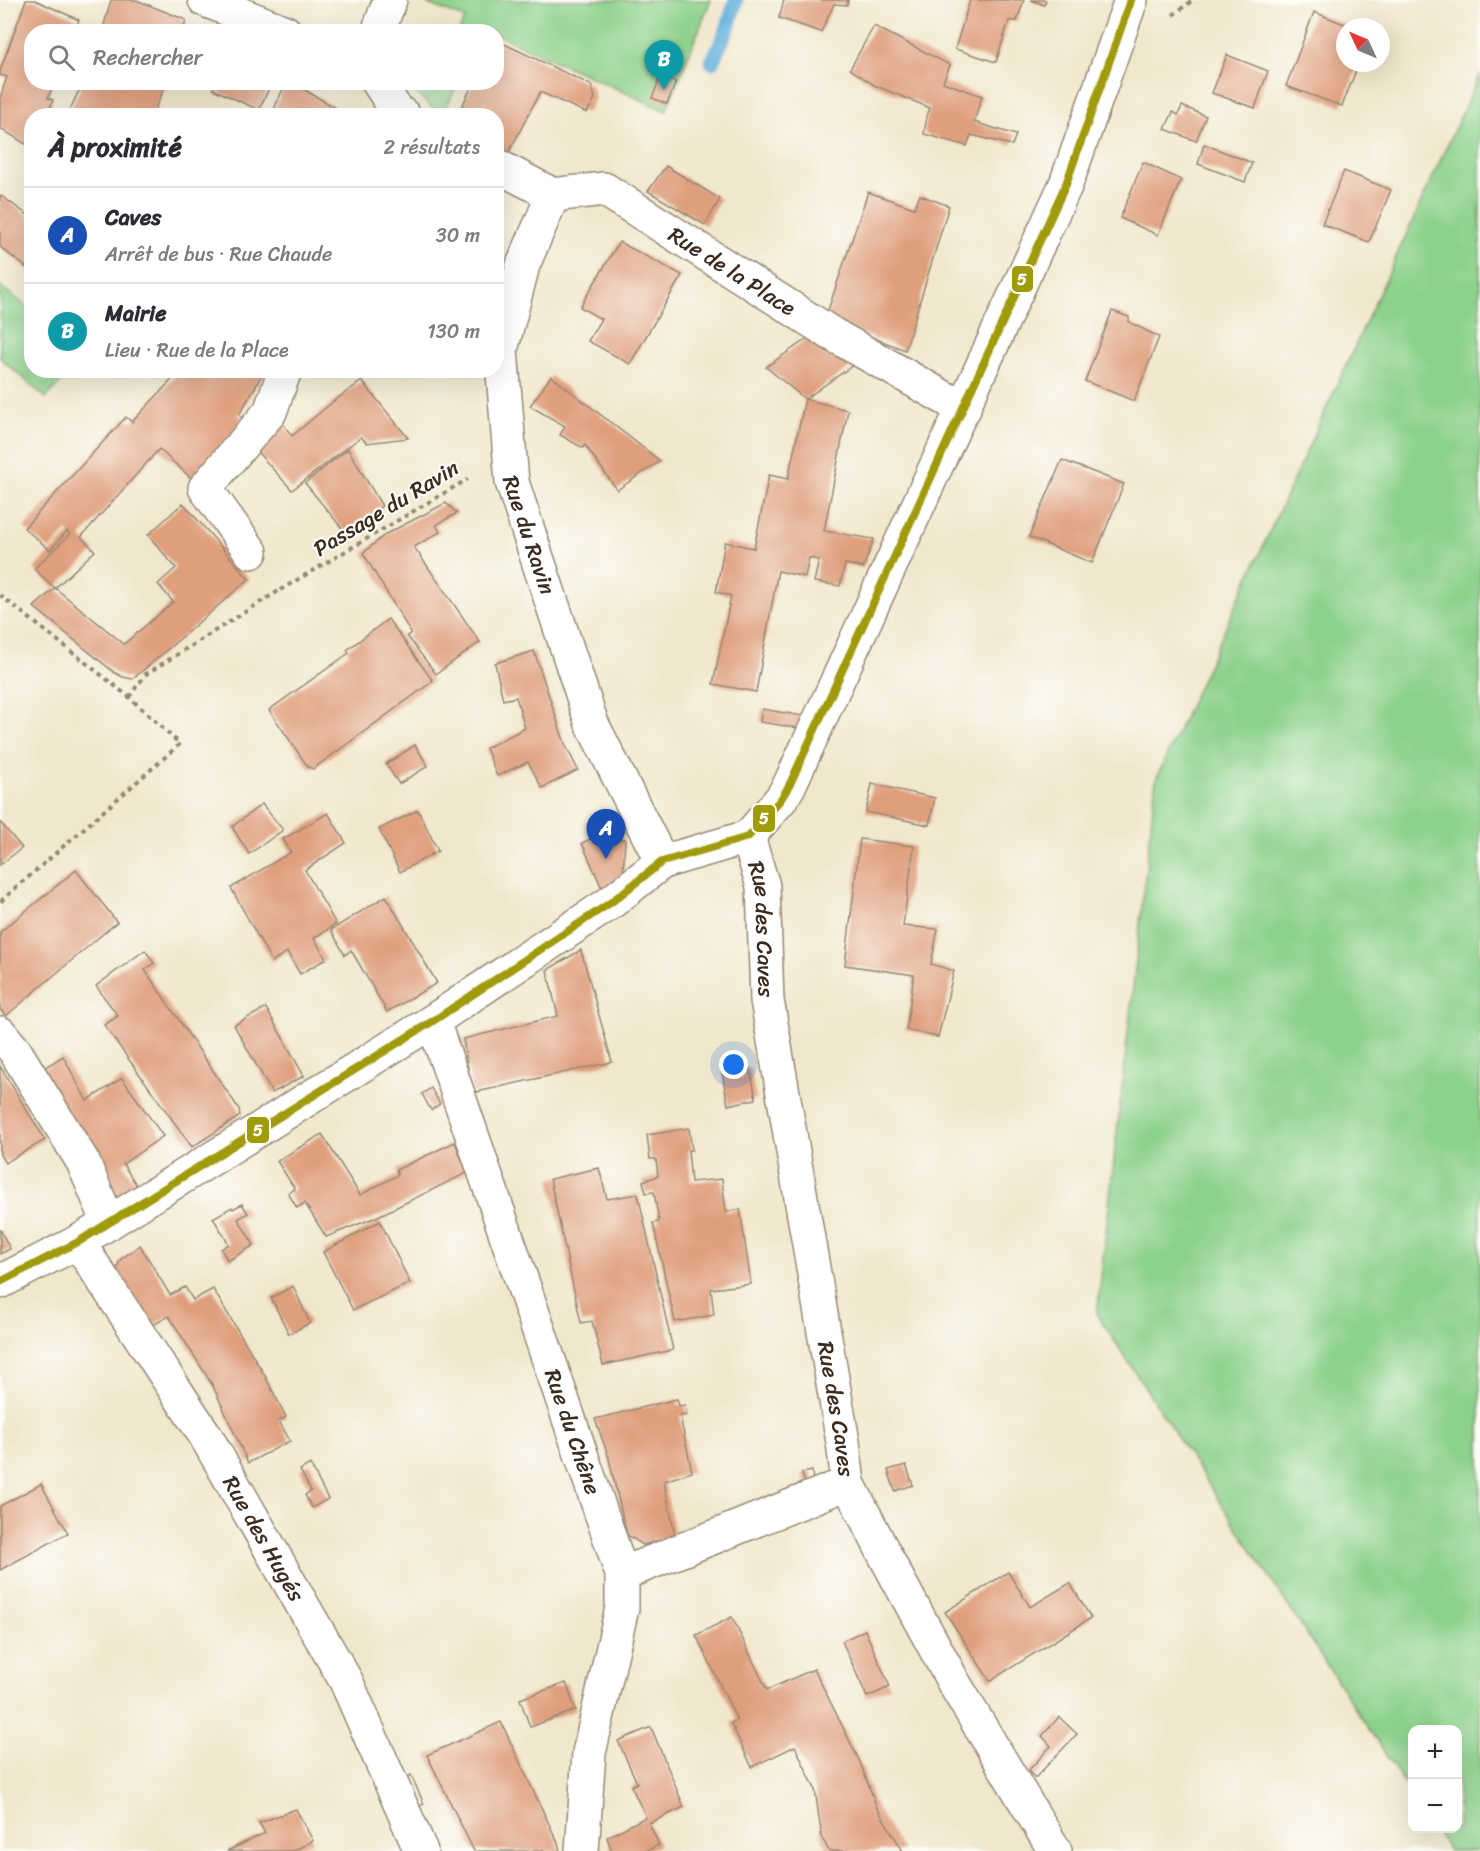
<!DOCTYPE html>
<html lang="fr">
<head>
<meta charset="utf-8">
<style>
	:root { --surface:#fff; --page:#f7f7f7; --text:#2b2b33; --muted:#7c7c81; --line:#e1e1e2; --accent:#d1495b }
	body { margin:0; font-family:Sriracha,sans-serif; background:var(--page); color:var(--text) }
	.controls { position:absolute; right:18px; bottom:18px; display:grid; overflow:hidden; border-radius:12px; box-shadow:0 6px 24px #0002 }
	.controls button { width:54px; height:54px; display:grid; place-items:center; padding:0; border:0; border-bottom:2px solid var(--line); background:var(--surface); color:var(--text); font:30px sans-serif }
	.compass { position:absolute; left:1336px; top:18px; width:54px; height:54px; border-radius:50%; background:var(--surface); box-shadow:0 6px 24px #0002; rotate:314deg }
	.you { position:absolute; left:734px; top:1065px; width:21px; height:21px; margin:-15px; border:4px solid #fff; border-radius:50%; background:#1a73e8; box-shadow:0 0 0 9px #1a73e833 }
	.badge { display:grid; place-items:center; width:39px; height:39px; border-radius:50%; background:var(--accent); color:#fff; font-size:20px; font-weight:700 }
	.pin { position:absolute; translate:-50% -50px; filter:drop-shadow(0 2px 3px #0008) }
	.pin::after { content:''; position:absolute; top:32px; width:21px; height:18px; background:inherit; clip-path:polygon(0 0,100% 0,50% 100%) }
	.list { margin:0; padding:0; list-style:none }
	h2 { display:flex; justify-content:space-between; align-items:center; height:78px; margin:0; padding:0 24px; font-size:26px }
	h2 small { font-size:20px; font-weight:400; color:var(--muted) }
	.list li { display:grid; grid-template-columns:39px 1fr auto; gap:18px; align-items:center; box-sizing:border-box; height:96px; padding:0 24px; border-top:2px solid var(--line) }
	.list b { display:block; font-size:22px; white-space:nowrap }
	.list p { margin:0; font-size:20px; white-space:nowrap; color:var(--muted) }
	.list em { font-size:20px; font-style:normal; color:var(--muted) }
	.icon { flex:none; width:33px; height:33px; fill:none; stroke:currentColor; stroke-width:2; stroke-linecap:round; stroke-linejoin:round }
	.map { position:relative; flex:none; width:1480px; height:1851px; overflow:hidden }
	.search { position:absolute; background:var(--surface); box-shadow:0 6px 24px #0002; left:24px; top:24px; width:480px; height:66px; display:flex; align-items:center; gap:15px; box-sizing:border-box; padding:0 21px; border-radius:24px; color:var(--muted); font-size:22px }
	.panel { position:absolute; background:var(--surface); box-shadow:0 6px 24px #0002; left:24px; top:108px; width:480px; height:270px; border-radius:24px }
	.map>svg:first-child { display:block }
	.green { fill:#8dd28c; stroke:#647e55; stroke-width:1.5 }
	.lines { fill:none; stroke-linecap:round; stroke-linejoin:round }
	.stream { stroke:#60aeda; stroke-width:15 }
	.building { fill:#df9e7c }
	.minor-casing { stroke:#968875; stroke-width:36 }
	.path { stroke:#968875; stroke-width:4; stroke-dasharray:4.5 4.5; stroke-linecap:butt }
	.minor { stroke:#fff; stroke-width:33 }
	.bus-1-casing { stroke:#fdfcf7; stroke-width:12 }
	.bus-1 { stroke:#a09b09; stroke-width:8 }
	.labels { text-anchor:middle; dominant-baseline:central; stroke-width:4.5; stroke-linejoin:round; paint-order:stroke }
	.street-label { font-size:22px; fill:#3b2a1e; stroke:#fdfcf7 }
	.line-badge { stroke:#fdfcf7; stroke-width:2 }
	.badge-label { font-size:16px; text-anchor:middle; font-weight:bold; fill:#fff }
</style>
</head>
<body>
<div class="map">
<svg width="1480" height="1851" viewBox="0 0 1480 1851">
	<rect width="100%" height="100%" fill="#fdfcf7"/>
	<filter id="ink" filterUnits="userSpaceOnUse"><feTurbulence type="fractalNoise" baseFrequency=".0167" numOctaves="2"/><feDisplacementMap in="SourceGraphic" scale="12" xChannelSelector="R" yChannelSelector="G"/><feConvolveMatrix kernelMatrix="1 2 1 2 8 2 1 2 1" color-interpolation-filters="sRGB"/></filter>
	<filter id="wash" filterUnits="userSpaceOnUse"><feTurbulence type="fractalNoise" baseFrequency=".008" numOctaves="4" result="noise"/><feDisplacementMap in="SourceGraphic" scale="24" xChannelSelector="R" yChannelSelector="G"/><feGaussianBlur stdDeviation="1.35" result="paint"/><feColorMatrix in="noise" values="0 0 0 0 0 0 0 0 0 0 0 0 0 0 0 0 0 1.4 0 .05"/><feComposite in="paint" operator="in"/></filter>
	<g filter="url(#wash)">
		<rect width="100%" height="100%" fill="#f1e7cc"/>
		<g class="green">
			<path d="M430,0H711L666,111L497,35L496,32L484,29L482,31H459L465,18L428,4Z"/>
			<path d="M1480,74V1851H1449L1434,1829L1458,1828V1730H1412V1795L1097,1314L1156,779Z"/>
			<path d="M413,83V82L458,83L442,116L417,94Z"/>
			<path d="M0,286L31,310L32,370L72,371L46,398L0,358Z"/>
		</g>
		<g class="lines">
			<path class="stream" d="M712,62L727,30L736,0"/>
		</g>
		<g id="blocks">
			<g class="building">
				<path d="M26,0H35L79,20L74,32H32V82H54L48,98L53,100L47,116H32V148L0,128V98L7,77L0,75V71Z"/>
				<path d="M111,0H136L186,20L183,32H102Z"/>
				<path d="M784,0H848L847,5L834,4L821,32L779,18Z"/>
				<path d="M970,0H1024L1017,21H1009L996,62L955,49Z"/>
				<path d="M1031,0H1046L1044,5Z"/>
				<path d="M1314,12L1352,27H1345V63H1359L1342,106L1286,86Z"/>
				<path d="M874,26L950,65L943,82L982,96L974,122L1016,135L1012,145L971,135L967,146L924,134L927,116L930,108L874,85L850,69Z"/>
				<path d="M496,40L591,85L595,98L587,113L540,92L507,156L496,151V116H457L474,82H496Z"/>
				<path d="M1227,55L1268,71L1255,108L1212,93Z"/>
				<path d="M661,76L676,82L667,104L652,98Z"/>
				<path d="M83,82H167L152,116H67Z"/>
				<path d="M216,82H272L259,110L213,89Z"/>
				<path d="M286,82H291L350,116H271Z"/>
				<path d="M1182,106L1206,116L1196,141L1165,129L1173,112L1178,115Z"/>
				<path d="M1204,144L1252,163L1245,182L1198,164Z"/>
				<path d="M1143,162L1181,180L1158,235L1120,218Z"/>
				<path d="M666,166L720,199L705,225L648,191Z"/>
				<path d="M1344,171L1391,190L1369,242L1322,224Z"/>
				<path d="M868,192L914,208L920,195L949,206L905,350L825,319Z"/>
				<path d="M0,195L32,218V272L0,247Z"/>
				<path d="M619,242L682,275L630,364L588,341L601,319L580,307Z"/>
				<path d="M1112,311L1129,317V322L1159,337L1134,401L1085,381Z"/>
				<path d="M814,334L856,363L805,399L766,367Z"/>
				<path d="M181,370H265L239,415L245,421L191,478L159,449L81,537L95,551L55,588L34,569L70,534L67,531L50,550L24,528L126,417L132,422Z"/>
				<path d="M551,376L660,461L617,490L585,445L583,448L560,435L565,426L530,406Z"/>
				<path d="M362,381L408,438L367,443L361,437L292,490L251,445L277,416L292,436L335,400Z"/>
				<path d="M805,399L848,410L824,531L874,539L863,568L845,564L840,586L814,582L819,560L809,558L805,577L778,571L756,692L713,684L731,596L716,592L725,542L754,548L769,475L788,479Z"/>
				<path d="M348,449L382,506L345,532L305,483Z"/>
				<path d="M1062,460L1124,484L1092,563L1029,537Z"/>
				<path d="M183,503L249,579L146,668L132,679L123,677L115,673L34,607L55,588L124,644L173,602L158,584L176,568L148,535Z"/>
				<path d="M446,503L457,513L436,525L440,532L414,547L480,642L436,674L407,636L411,633L363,553L386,534Z"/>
				<path d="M388,619L433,681L313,769L308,767L269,710L349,653L347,650Z"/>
				<path d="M534,651L565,744L578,770L542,788L528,762L497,776L486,748L525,728L516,697L503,700L495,663Z"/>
				<path d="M762,709L809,717L804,729L760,722Z"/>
				<path d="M415,745L428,766L399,784L386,764Z"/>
				<path d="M872,784L935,798L929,825L866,812Z"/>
				<path d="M262,804L283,830L249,854L232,827Z"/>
				<path d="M418,810L438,851L400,872L379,829Z"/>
				<path d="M328,813L346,843L305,870L336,924L314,938L326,959L300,974L287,952L272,962L231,888L291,852L283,839Z"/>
				<path d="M0,822L22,848L0,865Z"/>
				<path d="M592,838L625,839L623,876L602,888L582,843Z"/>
				<path d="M860,839L914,846L903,926L938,929L931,964L954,971L938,1037L906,1030L914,975L845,965Z"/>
				<path d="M76,870L117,922L6,1016L0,1009V932Z"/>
				<path d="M386,896L437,983L387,1012L351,950L345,955L331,930Z"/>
				<path d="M145,950L154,963L145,970L239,1109L240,1116L192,1147L104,1025L118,1016L96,986Z"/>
				<path d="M581,950L612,1062L472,1093L463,1039L558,1016L547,970Z"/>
				<path d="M266,1008L304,1076L272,1093L234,1025Z"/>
				<path d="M63,1056L87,1101L122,1078L163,1136L123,1164L139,1189L111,1206L39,1071Z"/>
				<path d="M0,1066L45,1140L5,1163L0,1155Z"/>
				<path d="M750,1068L756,1099L728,1105L722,1072Z"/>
				<path d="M431,1088L440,1104L431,1110L422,1094Z"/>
				<path d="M689,1128L692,1150H688L691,1182L722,1179L726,1212L740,1209L751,1284L711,1289L714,1315L675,1322L653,1223L659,1222L654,1192L646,1193L643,1181L658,1176L656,1159H650L647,1135Z"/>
				<path d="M322,1134L360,1195L398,1175L396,1170L455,1142L467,1173L374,1218L326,1237L305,1203L297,1208L288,1193L295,1189L277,1161Z"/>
				<path d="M599,1168L607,1199L638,1194L673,1350L603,1365L592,1321L581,1323L550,1179Z"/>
				<path d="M242,1204L248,1213L238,1219L254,1245L228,1261L221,1249L229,1244L213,1218L232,1207L233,1209Z"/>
				<path d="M380,1221L410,1283L353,1310L323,1252Z"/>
				<path d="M0,1229L10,1249L0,1254Z"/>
				<path d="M140,1245L170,1295L185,1287L193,1300L213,1289L264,1374L286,1417L279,1421L290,1441L248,1463L213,1386L169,1316L151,1326L117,1269L120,1260Z"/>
				<path d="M293,1286L310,1323L289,1334L271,1298Z"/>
				<path d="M677,1399L679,1406L685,1405L687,1415L680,1416L692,1472L664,1481L675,1536L643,1545L627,1535L608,1455L595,1419Z"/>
				<path d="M310,1464L328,1499L312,1508L305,1495L311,1491L300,1470Z"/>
				<path d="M906,1465L913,1485L895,1491L888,1470Z"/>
				<path d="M812,1471L813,1481L805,1483L802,1473Z"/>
				<path d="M41,1484L68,1533L0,1570V1506Z"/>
				<path d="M1008,1572L1030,1607L1070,1583L1091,1618L990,1681L945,1612Z"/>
				<path d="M732,1617L767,1690L814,1669L860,1762L877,1808L903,1851H829L822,1838L815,1789L795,1746L752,1767L731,1723L737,1720L696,1635Z"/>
				<path d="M865,1630L890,1687L867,1697L842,1641Z"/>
				<path d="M566,1683L576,1710L530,1727L520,1699Z"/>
				<path d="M1059,1717L1077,1734L1035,1778L1028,1771L1051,1746L1042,1736Z"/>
				<path d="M501,1722L558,1843L560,1851H474L427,1755Z"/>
				<path d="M651,1727L684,1807L649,1823L659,1845L646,1851H612L607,1837L646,1817L631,1786L637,1783L618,1741Z"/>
				<path d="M411,1775L424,1804L414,1809L401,1780Z"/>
				<path d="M296,1809L313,1841L293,1851H227L265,1833L259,1823Z"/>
			</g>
		</g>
	</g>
	<g filter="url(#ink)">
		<use href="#blocks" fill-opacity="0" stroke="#968875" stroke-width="1.5"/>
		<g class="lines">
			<defs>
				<g id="minor">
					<path d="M205,0L285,32"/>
					<path d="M378,32L390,0"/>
					<path d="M378,82L397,111L404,116"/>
					<path id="s1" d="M496,165L553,195L604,189L832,334L964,409"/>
					<path id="s2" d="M553,195L523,265L501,350L512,482L592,724L662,862"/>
					<path d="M251,552L205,488L270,412L285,370"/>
					<path id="s3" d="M748,837L763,886L767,1000L843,1442L848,1483L888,1561L954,1683L1055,1851"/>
					<path d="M748,837L781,799L789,786L1066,184L1131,0"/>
					<path id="s4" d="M433,1021L622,1574V1608L589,1753L582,1851"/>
					<path d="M0,1033L15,1051L83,1162L109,1223"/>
					<path id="s5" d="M78,1242L205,1435L346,1681L421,1851"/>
					<path d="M0,1282L78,1242L433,1021L610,903L662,862L748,837"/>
					<path d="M622,1574L848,1483"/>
				</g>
			</defs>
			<use href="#minor" class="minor-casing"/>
			<g class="path">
				<path d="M1173,15L1193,0"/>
				<path d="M280,590L468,479"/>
				<path d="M0,595L129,697L180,744L0,902"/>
				<path d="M129,697L146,674L280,590L279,588"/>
			</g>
			<use href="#minor" class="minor"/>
			<defs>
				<path id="bus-1" d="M0,1282L78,1242L433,1021L610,903L662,862L748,837L781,799L789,786L1066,184L1131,0"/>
			</defs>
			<use href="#bus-1" class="bus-1-casing"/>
			<use href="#bus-1" class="bus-1"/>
		</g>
	</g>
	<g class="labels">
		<g class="street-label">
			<text stroke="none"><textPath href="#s1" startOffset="268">Rue de la Place</textPath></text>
			<text transform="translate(386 508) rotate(-31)">Passage du Ravin</text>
			<text stroke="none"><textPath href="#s2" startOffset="352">Rue du Ravin</textPath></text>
			<text stroke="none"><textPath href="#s3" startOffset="94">Rue des Caves</textPath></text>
			<text stroke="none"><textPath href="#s3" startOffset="580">Rue des Caves</textPath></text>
			<text stroke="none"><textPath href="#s4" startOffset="434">Rue du Chêne</textPath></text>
			<text stroke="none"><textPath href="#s5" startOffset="350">Rue des Hugés</textPath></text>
		</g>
	</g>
	<g class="line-badge">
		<rect x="1011" y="265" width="23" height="28" rx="6" fill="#a09b09"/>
		<rect x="752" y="804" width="24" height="29" rx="6" fill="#a09b09"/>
		<rect x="246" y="1116" width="24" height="28" rx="6" fill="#a09b09"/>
	</g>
	<g class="badge-label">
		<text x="1022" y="285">5</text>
		<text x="764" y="824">5</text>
		<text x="258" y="1136">5</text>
	</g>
</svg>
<div class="controls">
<button>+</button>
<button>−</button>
</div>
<svg class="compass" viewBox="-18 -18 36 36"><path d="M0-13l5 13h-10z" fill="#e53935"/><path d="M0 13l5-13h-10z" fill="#7c7c81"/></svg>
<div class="you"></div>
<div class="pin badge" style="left:606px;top:859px;background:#1a4fb4">A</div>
<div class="pin badge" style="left:664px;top:90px;background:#0f9aa8">B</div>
<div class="search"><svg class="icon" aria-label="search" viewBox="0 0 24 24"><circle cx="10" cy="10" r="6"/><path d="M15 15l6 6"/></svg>Rechercher</div>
<section class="panel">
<h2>À proximité<small>2 résultats</small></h2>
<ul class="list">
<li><span class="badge" style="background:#1a4fb4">A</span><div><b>Caves</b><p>Arrêt de bus · Rue Chaude</p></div><em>30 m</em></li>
<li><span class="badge" style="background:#0f9aa8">B</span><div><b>Mairie</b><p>Lieu · Rue de la Place</p></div><em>130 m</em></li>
</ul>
</section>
</div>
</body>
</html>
